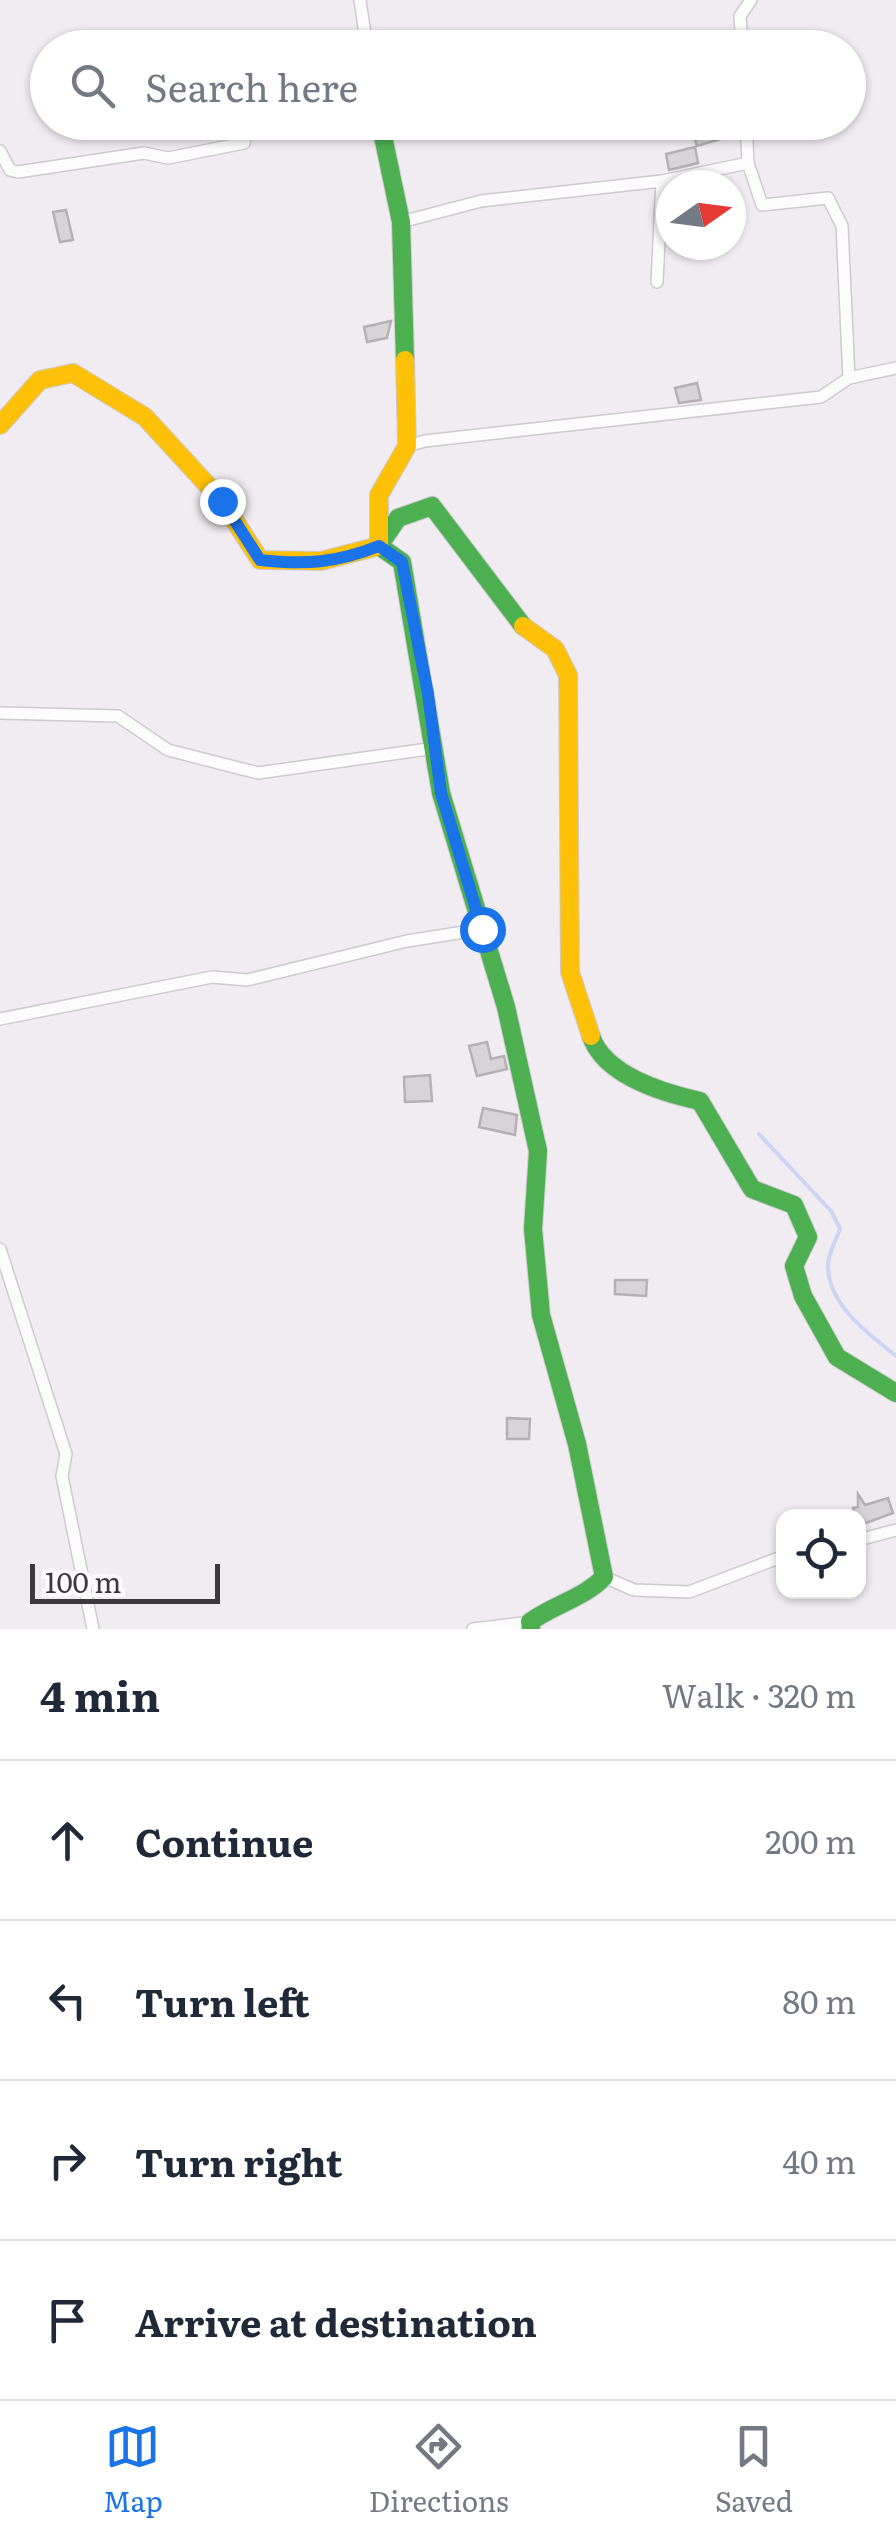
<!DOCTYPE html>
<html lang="en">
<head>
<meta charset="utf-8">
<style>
	:root { --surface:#fff; --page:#f2f2f3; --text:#1f2937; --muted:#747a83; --line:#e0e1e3; --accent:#1a73e8 }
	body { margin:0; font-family:Literata,serif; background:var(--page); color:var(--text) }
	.controls { position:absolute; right:30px; bottom:30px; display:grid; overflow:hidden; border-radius:20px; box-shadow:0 2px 8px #0004 }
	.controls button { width:90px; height:90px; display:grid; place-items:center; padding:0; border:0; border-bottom:2px solid var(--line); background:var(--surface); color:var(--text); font:50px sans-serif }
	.compass { position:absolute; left:656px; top:170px; width:90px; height:90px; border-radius:50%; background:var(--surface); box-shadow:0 2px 8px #0004; rotate:76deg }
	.scale { position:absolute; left:30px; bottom:25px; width:190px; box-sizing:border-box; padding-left:10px; border:5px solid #3c393d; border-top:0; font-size:28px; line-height:35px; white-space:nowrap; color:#3c393d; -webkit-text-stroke:8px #fef9ff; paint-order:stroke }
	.stop { position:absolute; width:30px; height:30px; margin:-22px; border:8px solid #1a73e8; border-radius:50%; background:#fff }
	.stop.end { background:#1a73e8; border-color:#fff; box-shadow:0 2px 10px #0008 }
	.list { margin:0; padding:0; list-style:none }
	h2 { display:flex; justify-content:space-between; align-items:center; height:130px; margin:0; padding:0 40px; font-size:42px }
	h2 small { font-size:32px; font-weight:400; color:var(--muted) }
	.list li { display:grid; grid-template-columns:65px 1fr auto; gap:30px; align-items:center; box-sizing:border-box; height:160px; padding:0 40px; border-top:2px solid var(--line) }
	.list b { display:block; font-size:38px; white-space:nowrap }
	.list em { font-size:32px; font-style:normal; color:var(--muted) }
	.icon { flex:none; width:55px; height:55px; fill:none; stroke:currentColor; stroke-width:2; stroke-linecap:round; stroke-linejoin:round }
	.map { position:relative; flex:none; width:896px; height:1629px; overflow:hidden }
	.search { position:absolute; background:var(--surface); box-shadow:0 2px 8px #0004; left:30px; right:30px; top:30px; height:110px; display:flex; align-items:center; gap:25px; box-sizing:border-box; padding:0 35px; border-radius:55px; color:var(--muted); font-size:38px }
	.sheet { height:770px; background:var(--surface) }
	nav { display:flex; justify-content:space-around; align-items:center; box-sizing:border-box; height:140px; border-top:2px solid var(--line); background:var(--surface); font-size:28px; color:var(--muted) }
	nav a { display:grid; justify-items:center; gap:5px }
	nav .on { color:var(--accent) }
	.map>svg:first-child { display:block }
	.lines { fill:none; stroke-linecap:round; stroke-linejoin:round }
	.stream { stroke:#cdd5f5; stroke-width:4 }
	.building { fill:#d8d3d7; stroke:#b4b0b4; stroke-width:2.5 }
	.street-casing { stroke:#cecacf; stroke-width:14 }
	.fast-casing { stroke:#cecacf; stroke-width:20 }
	.slow-casing { stroke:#cecacf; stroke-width:20 }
	.street { stroke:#fdfcfd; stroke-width:11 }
	.fast { stroke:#4caf50; stroke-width:18 }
	.slow { stroke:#ffc107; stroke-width:18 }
	.route { stroke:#1a73e8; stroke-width:12 }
</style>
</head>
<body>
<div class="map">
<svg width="896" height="1629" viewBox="0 0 896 1629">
	<rect width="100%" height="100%" fill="#f1ecf2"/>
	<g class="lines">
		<path class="stream" d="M759,1134L831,1211L840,1229C836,1240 827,1256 828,1268C830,1307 869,1334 896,1356"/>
	</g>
	<g class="building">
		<path d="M718,122H737V128L719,132L721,139L697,146L692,130Z"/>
		<path d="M695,147L698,163L669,170L666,154Z"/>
		<path d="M66,210L73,240L60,242L53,212Z"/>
		<path d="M391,321L387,338L367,342L364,327Z"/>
		<path d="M697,383L701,400L679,403L675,388Z"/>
		<path d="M487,1042L491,1059L504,1056L507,1069L477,1076L469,1046Z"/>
		<path d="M430,1075L432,1101L405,1102L404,1077Z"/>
		<path d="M483,1108L517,1115L515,1135L479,1127Z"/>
		<path d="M615,1280H647L646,1296L615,1294Z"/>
		<path d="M507,1418L530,1419L529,1439H507Z"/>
		<path d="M858,1494L865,1505L888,1498L893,1513L858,1526L853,1508L858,1507Z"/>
	</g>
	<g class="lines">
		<defs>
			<g id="street">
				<path d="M360,0L367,48"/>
				<path d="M742,48L740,16L751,0"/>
				<path d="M746,122L748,163L762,205L828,198L842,226L849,378"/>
				<path d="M0,151L10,170L18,172L144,153L168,158L244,143L249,122"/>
				<path d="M401,222L481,201L662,181L748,163"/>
				<path d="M657,282L662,181"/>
				<path d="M407,446L425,441L821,397L849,378L896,368"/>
				<path d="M0,713L118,716L168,750L258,773L435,748"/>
				<path d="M0,1019L212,977L247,980L407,941L483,929"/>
				<path d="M0,1249L66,1454L62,1476L93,1629"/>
				<path d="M858,1540L896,1530"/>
				<path d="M604,1577L634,1590L689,1592L784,1556"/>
				<path d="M473,1629L530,1622"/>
			</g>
			<g id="fast">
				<path d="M380,122L401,222L405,360"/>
				<path d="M523,626L432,506L398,518L379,546L402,562L441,793L506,1007L538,1151L533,1229L541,1315L577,1444L604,1577C584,1598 553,1605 530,1622L531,1629"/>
				<path d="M591,1036C604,1075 663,1093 700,1101L752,1189L794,1205L808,1237L794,1266L803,1296L837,1357L896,1393"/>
			</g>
			<g id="slow">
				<path d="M0,425L40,380L73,373L145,417L222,501L260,560L321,561L379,546V495L407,446L405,360"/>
				<path d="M523,626L555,649L568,675L570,972L591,1036"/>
			</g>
		</defs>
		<use href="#street" class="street-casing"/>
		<use href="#fast" class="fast-casing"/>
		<use href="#slow" class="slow-casing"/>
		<use href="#street" class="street"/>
		<use href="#fast" class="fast"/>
		<use href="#slow" class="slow"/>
	</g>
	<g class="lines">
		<path class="route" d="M222,501L260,560C305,565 336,563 379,546L402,562L428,694L441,793L482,929"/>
	</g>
</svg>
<div class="controls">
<button><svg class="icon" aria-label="locate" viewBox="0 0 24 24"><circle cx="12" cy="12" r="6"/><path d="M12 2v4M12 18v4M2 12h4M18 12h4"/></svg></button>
</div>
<svg class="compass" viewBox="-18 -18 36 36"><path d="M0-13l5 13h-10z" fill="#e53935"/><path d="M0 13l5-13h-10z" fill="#747a83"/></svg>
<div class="scale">100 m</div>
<div class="stop" style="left:482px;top:929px"></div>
<div class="stop end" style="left:222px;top:501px"></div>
<div class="search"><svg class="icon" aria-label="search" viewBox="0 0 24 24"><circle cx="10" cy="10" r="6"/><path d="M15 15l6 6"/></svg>Search here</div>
</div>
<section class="sheet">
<h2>4 min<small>Walk · 320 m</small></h2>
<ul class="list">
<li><svg class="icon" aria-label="ahead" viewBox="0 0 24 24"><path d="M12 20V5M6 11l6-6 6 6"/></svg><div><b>Continue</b></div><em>200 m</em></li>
<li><svg class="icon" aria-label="left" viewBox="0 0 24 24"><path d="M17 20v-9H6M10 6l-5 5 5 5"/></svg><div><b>Turn left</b></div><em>80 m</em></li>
<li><svg class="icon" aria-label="right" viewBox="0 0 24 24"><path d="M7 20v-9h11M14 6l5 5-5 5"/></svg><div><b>Turn right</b></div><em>40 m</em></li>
<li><svg class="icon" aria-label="arrive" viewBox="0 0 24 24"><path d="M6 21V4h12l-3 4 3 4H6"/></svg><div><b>Arrive at destination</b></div></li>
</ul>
</section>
<nav>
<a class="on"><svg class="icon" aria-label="map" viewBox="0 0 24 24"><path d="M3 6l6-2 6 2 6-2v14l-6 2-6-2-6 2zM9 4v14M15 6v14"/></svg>Map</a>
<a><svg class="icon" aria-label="directions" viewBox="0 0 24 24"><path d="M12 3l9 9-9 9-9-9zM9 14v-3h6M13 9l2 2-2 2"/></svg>Directions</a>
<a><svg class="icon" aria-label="saved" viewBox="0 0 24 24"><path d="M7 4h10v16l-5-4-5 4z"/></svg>Saved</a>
</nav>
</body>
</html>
